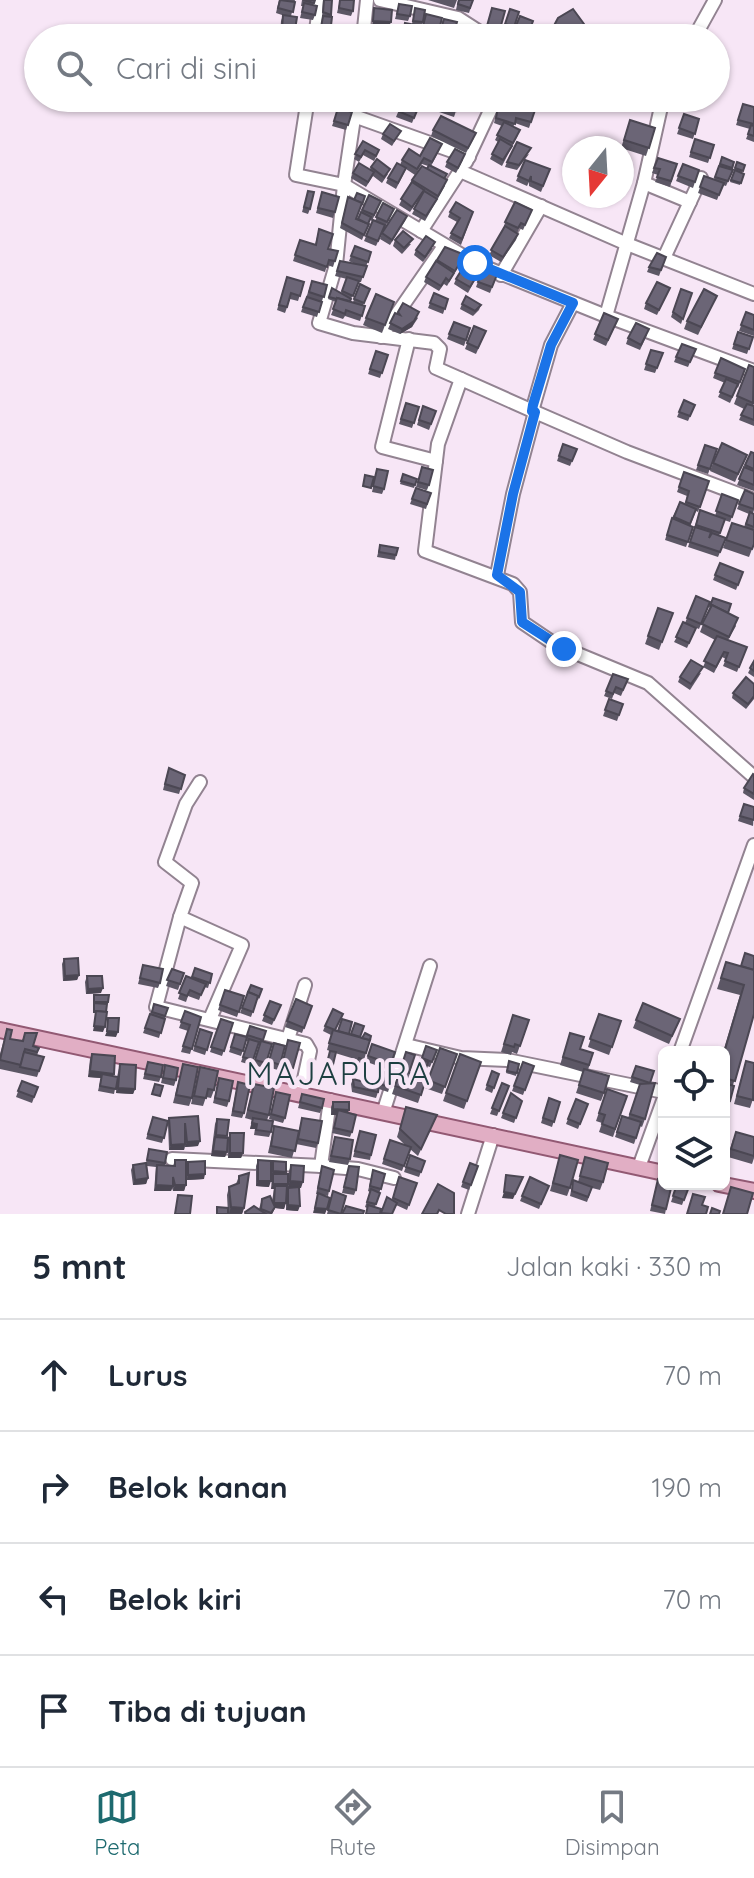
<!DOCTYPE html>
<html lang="id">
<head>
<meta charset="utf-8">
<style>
	:root { --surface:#fff; --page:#f2f2f3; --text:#1f2937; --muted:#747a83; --line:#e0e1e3; --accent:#1d6a6f }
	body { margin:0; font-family:Quicksand,sans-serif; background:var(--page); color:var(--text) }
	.controls { position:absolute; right:24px; bottom:24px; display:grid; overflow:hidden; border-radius:12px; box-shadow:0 2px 6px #0004 }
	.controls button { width:72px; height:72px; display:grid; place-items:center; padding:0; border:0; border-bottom:2px solid var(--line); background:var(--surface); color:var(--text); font:40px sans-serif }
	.compass { position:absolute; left:562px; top:136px; width:72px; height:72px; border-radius:50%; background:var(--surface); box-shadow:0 2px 6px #0004; rotate:198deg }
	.stop { position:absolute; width:24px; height:24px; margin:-18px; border:6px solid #1a73e8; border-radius:50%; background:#fff }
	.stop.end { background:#1a73e8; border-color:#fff; box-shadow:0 2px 8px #0008 }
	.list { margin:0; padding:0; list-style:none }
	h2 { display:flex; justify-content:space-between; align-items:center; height:104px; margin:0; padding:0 32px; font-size:34px }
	h2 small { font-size:26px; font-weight:400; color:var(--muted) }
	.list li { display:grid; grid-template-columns:52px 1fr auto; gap:24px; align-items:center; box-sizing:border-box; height:112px; padding:0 32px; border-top:2px solid var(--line) }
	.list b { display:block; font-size:30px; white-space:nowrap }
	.list em { font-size:26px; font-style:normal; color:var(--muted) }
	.icon { flex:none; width:44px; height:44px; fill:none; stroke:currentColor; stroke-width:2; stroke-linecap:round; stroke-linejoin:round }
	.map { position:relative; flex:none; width:754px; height:1214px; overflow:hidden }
	.search { position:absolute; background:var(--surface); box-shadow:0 2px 6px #0004; left:24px; right:24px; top:24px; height:88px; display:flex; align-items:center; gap:20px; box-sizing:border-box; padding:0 28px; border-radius:44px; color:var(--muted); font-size:30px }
	.sheet { height:552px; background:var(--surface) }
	nav { display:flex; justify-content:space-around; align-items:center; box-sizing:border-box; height:112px; border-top:2px solid var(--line); background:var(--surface); font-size:22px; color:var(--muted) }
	nav a { display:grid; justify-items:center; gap:4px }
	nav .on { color:var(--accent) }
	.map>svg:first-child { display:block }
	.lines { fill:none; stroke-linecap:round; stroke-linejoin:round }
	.minor-casing { stroke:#928391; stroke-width:16 }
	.major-casing { stroke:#925973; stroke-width:18 }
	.minor { stroke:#fff; stroke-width:12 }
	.major { stroke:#e1aec4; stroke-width:14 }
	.wall { fill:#5c5765 }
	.shaded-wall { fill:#4b4753 }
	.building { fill:#6b6576; stroke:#4b4753; stroke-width:2 }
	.route { stroke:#1a73e8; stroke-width:10 }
	.labels { text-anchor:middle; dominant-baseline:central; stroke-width:8; stroke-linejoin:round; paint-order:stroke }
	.quarter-label { font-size:32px; letter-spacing:2px; fill:#1d3f41; stroke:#f7e6f6 }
</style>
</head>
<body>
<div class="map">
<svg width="754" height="1214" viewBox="0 0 754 1214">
	<rect width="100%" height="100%" fill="#f7e6f6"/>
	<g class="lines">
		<defs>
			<g id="minor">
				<path d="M380,0L458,18L489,38"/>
				<path d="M315,38L320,0"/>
				<path d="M363,38L367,0"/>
				<path d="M694,38L715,0"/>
				<path d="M308,98L296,175L344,185L357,98"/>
				<path d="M663,98L644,183L606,316L754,371"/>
				<path d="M354,116L469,157"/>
				<path d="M466,162L496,98"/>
				<path d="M644,183L690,202"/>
				<path d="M421,231L460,171L627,244L754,294"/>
				<path d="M664,258L701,178"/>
				<path d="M501,275L541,206"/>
				<path d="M381,337L444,246"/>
				<path d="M409,339L382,447L436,461"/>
				<path d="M461,379L436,368L440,349L434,343L353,333L319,323L336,265L344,185L475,263L606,316"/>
				<path d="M532,411L551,345L573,303"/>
				<path d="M535,412L461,379L438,444L425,551L513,584L520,592L522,622L556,645L648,683L754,777"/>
				<path d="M497,575L513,494L535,412L627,452L754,500"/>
				<path d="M200,782L186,804L165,862L192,883L180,917L242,945L210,1019"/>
				<path d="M180,917L156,1007L306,1044L310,1051L301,1093"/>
				<path d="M288,1039L305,985"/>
				<path d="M406,1045L461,1058L507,1060L664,1092"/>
				<path d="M680,1052L754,845"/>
				<path d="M384,1110L430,966"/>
				<path d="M172,1159L321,1166L330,1100"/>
				<path d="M321,1166L358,1169L394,1178"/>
				<path d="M639,1167L664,1098"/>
				<path d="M468,1214L493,1135"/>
			</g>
			<g id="major">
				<path d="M0,1030L664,1173"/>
				<path d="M719,1184L754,1191"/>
			</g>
		</defs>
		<use href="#minor" class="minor-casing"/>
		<use href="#major" class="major-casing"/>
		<use href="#minor" class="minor"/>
		<use href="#major" class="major"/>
	</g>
	<g class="wall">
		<path d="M279,0H295L291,16L294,33L301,38H286L287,35L280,34L281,21L283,15L285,16L276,13Z"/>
		<path d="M302,0H315L313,5L315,15L313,20L300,18L303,6H301Z"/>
		<path d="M323,0H332L329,38H330H319L322,18Z"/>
		<path d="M340,0L353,11L351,16L337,13Z"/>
		<path d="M428,0H457L454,8Z"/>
		<path d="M458,0H473L469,13L456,10Z"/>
		<path d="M399,4L410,16L408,21L395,19Z"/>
		<path d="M415,8L423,22L418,38H383L385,33L401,36L405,23L412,24Z"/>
		<path d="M492,8L505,11L498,34L485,31Z"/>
		<path d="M519,12L513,30L514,31L520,16L530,29L547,38H497L504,25Z"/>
		<path d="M442,18L436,38H430L420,36L424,19Z"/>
		<path d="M444,19L457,22L453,38H454H438Z"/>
		<path d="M284,98H298L296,102Z"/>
		<path d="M323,98H356L353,110L340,109L352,112L346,130L332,126L338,109L322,107Z"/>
		<path d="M362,98H378L375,103Z"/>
		<path d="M404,98L421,101L412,123L396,117Z"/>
		<path d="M437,98L460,99L454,117L433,110Z"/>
		<path d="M468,98H487L483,110L466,102Z"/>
		<path d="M501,98L535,110L529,128L515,123L513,127L518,135L502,166L490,159L498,142L495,140L502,126L494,123Z"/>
		<path d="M743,104L754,107V142L746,139L750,129L736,125Z"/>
		<path d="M684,114L699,119L693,139L677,134Z"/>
		<path d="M630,120L655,128L646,156L621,148Z"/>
		<path d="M433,130L474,138L466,153L431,136Z"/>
		<path d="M401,131L392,146L381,139L383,134Z"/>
		<path d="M695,139L714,145L708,163L689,157Z"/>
		<path d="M363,141L377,155L374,161L363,155L359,162L354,159Z"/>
		<path d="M440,149L431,166L445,179V186L425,221L412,214L423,193L410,212L399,205L412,180L428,166L422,164L415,175L406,169L396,189L386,183L388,178L400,165L402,160L420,156Z"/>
		<path d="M529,154L517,170L505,167L507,162Z"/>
		<path d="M722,157L734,162L733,170L726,186L723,185L717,200L698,193L704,176L714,179Z"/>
		<path d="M658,158L677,164L670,187L655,182L658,175L652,173Z"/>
		<path d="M463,160L456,173L445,167L447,162Z"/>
		<path d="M525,160L550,169L541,192L529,186V182L527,186L516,181Z"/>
		<path d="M737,162L745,165L742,173L744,174L740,185L730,182Z"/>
		<path d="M683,164L699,170L693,188L676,181Z"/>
		<path d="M371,167L388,174L382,183L373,176L366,187L351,178L353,173L370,169Z"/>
		<path d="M308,191L310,209L308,214L302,212Z"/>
		<path d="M322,192L339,197L333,218L316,213Z"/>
		<path d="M369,195L381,201L372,221L370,220L362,240L340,228L348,197L358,219Z"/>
		<path d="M383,203L392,214L385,227L407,216L405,221L390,245L380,239L382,233L376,246L364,241L373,220L375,221Z"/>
		<path d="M532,210L523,230L519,228L517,234H518L516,240L501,262L489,255L504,228L505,222Z"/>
		<path d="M450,212H473L461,245L449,238L457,222L448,217Z"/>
		<path d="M319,229L328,249L338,251L333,267L327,265L325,272L293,261L300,240L315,245Z"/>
		<path d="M395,240L411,244L402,254L393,246Z"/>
		<path d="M355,246L371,252L361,282H359L350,301L353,302L360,284L370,289L363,305L365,306L360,321L345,316L343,319L331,315L336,302L328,299L332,288L341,293L347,279L335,276L340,261L355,264L349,261Z"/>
		<path d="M445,247L465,255L447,286L444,284L439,291L424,282L426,277Z"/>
		<path d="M433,248L423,262L414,255L416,250Z"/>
		<path d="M666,257L659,276L647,272L649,267Z"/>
		<path d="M484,266L498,272L490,293L476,287Z"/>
		<path d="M478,274L468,293L454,284L456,279Z"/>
		<path d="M287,277L304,282L298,301L290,299L285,313L277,310Z"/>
		<path d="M312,281L327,285L317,317L301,312Z"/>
		<path d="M670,288L657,315L644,309L646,303Z"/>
		<path d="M681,289L692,293L681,324L671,317Z"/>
		<path d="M434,293L448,299L443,314L428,308Z"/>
		<path d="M376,294L394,302L382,333L363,325Z"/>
		<path d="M717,296L698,335L684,329L687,321Z"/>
		<path d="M403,303L418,318L412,327L400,334L388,329L395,313H397Z"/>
		<path d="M462,304L481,305L479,310L473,316L460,309Z"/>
		<path d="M746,312L754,315V336L739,331Z"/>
		<path d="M604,313L618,319L606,346L593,340Z"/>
		<path d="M454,322L470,328L464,346L447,339Z"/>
		<path d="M474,326L486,331L476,354L465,349Z"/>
		<path d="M738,332L753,337L747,354L732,349Z"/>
		<path d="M647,335L640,350L626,344L628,338Z"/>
		<path d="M696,349L688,367L674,362L676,357Z"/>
		<path d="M651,350L663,353L655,373L644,370Z"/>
		<path d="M376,351L388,355L380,378L368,374Z"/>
		<path d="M721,358L745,369L738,388L737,387L730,403L718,397L725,383L713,378Z"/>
		<path d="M749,365L754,403L753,406H754V426L739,420L744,409L734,404Z"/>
		<path d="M684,400L695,405L688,421L677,417Z"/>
		<path d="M406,403L419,407L412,428L399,424Z"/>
		<path d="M423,406L436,411L429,430L417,425Z"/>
		<path d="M563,444L577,449L570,466L557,461Z"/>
		<path d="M705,445L717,449L708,474L696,470Z"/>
		<path d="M751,452L754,453V491L737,485Z"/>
		<path d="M747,455L735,482L710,471L713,463Z"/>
		<path d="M422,467L429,485L427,490L416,487Z"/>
		<path d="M377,469L384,489L382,494L372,492Z"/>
		<path d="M684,472L709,481L698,512L696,511L690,526L693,527L686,547L665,540L672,518L680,502L685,504L687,496L677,492Z"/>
		<path d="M403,474L417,479L414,488L400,484Z"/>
		<path d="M416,488L431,493L426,509L410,504Z"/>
		<path d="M745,490L754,510L753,513L754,514V544L749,557L723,548L732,523L744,527L749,514L737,509Z"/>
		<path d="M722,494L738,500L730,522L724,520L719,536L726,538L718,557L688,547L700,510L715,516Z"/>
		<path d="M380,545L396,555L395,560L377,557Z"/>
		<path d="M720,563L743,572L736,590L713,580Z"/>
		<path d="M696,596L710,602L699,629L687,624L694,633L687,648L674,642L685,623Z"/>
		<path d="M713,598L728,613L736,626L728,640L747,647L737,672L723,666L726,659L722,657L714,673L703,667L715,640L700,632Z"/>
		<path d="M658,608L673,613L659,650L645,644Z"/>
		<path d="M754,661V677L748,673Z"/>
		<path d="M701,673L690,690L678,682L680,677Z"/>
		<path d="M613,674L628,679L621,696L614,693L612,699L604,696Z"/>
		<path d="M754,684V699L746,709L732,698L733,693Z"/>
		<path d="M609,699L623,704L617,721L603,716Z"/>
		<path d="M167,774L185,775L179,794L163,790Z"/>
		<path d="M754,775V800L743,793L744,788Z"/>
		<path d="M744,804L754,807L753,826L738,821Z"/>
		<path d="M64,959L79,975L77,980L63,981L62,964Z"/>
		<path d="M726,962L741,966L754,1014L733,1085L730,1101L727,1109L724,1108L723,1052L740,995L717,989Z"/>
		<path d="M143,965L160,983L158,988L138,984Z"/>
		<path d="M195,968L212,974L208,988L204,987L199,1000L188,996L186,1002L178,999L186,976L191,978Z"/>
		<path d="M172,969L184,973L178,990L166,986Z"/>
		<path d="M87,976L101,993L86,994L85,982Z"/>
		<path d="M262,989L258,1000H257L251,1017L240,1013L246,997Z"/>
		<path d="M225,990L244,996L237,1017L218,1010Z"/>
		<path d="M296,999L312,1006L302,1033L285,1027Z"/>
		<path d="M270,1001L281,1005L272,1025L262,1021Z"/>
		<path d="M643,1003L680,1019L669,1044L633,1028Z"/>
		<path d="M154,1004L168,1008L159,1038L143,1033Z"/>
		<path d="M185,1011L201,1017L190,1054L181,1052L188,1031L179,1028Z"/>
		<path d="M599,1014L621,1021L609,1055L588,1047Z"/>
		<path d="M513,1015L529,1020L517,1054L512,1052L511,1055L501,1052Z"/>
		<path d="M221,1019L233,1023L222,1056L210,1052Z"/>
		<path d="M250,1026L266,1031L262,1042L272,1044L264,1068L253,1065L260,1045L258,1044L251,1065L241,1062L248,1041H246L241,1056L229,1052L235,1034L246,1037Z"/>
		<path d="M325,1026L360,1037L366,1053L364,1060L366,1061L372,1044L395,1052L389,1070L367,1062L363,1075L354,1072L358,1060L335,1053L329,1078L323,1076L330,1051L327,1050L331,1035L323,1031Z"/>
		<path d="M7,1029L10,1039L22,1041L25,1033L33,1046L39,1048L37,1056L44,1057L37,1077L0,1069V1054Z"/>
		<path d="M200,1029L212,1033L205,1055L193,1051Z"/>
		<path d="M570,1033L580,1049L593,1053L588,1070L604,1093L601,1101L576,1093L583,1072L560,1065Z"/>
		<path d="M288,1040L300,1043L291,1073L280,1070Z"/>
		<path d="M274,1043L285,1046L278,1070L267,1067Z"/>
		<path d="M440,1048L457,1054L442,1094L425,1088Z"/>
		<path d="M437,1050L430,1067L427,1066L423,1078L426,1079L418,1103L392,1094L406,1052L409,1073L414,1075L422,1058Z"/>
		<path d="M92,1054L113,1076L117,1077L120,1064L135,1089L133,1094L116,1093L117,1079L114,1094L98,1091L101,1078L88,1077L90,1059Z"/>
		<path d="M460,1054L481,1062L464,1109L443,1101Z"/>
		<path d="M509,1061L519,1064L516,1076L506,1073Z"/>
		<path d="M746,1061L754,1096L750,1108L734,1104Z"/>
		<path d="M148,1062L161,1077L159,1082L143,1079Z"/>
		<path d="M523,1062L534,1066L523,1095L512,1091Z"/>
		<path d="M183,1064L192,1098L189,1106L173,1103Z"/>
		<path d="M165,1065L176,1080L174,1086L161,1083Z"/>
		<path d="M636,1066L650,1083L645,1119L642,1127L640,1126L634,1144L615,1137L622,1116L628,1118L640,1085L630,1082Z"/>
		<path d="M200,1067L214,1090L211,1098L206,1097L203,1106L191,1104Z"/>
		<path d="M492,1071L499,1074L492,1093L485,1090Z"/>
		<path d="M384,1072L393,1076L388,1092L379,1089L376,1098L352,1092L351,1084L353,1079L379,1089Z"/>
		<path d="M219,1078L229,1101L227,1107L213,1103Z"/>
		<path d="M22,1081L38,1087L32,1103L16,1097Z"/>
		<path d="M238,1082L244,1113L242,1118L231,1116Z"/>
		<path d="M502,1083L509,1086L497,1116L490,1114Z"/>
		<path d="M254,1084L269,1115L267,1120L271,1132L269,1137L254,1135L255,1129H250L252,1120L245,1118Z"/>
		<path d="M607,1089L627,1096L613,1137L599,1132L602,1123L596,1121Z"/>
		<path d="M276,1092L285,1118L283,1123L269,1119Z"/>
		<path d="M511,1093L522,1101L514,1123L501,1118Z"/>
		<path d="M302,1094L322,1108L320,1113L298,1108Z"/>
		<path d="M549,1098L560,1102L552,1127L541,1123Z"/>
		<path d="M576,1099L588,1104L578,1129L566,1124Z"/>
		<path d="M333,1102L348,1113L352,1132L350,1137L332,1133L337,1115H331V1107Z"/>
		<path d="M406,1107L437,1115L418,1156L410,1149L402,1171L382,1164L390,1140L406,1146L397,1137Z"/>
		<path d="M153,1117L168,1121L169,1118L198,1146L185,1147V1146L184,1150H169L168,1124L162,1143L146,1139Z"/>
		<path d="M302,1118L318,1143L316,1148L296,1144L292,1158L268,1153L274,1126L299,1131Z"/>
		<path d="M217,1119L227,1138V1152L225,1157L211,1156L215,1124Z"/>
		<path d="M360,1131L371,1155L370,1160L353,1157Z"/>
		<path d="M230,1133L243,1153L241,1158H228V1138Z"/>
		<path d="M335,1137L350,1159L348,1165L329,1162Z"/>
		<path d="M754,1137V1158L752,1164L728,1157L733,1139Z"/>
		<path d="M149,1149L167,1152L165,1165L173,1166L175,1160L186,1166L188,1162L204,1179L187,1180L184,1191H173L172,1188L171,1191H154L156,1167L147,1166L148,1178L146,1184L133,1185L131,1170L133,1165L146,1163Z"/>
		<path d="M410,1155L425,1161L419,1177L404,1172Z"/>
		<path d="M560,1155L570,1188L567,1196L550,1191Z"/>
		<path d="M585,1157L603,1182L600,1190L592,1188L587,1202L570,1196L573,1180L578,1182Z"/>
		<path d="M258,1160L269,1187L256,1186V1166Z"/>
		<path d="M273,1161L285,1174H288L287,1193L288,1188L299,1187H288L289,1171L291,1165L301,1188L299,1187L298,1211L286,1210V1201L284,1209L275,1208L272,1214H244L245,1212L259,1209L262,1199L272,1201L274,1189H271L272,1176H271V1166Z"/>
		<path d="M470,1163L478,1166L469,1190L461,1187Z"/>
		<path d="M322,1166L329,1191L328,1196L323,1195L313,1213L318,1194H316Z"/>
		<path d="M349,1166L356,1190L354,1195L342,1193Z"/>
		<path d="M373,1170L385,1174L375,1207L367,1208L365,1207L370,1192L368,1191Z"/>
		<path d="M239,1176L244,1208L242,1214H228L227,1195L229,1187L236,1184Z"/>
		<path d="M399,1177L417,1183L407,1210L396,1205L392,1214H381L387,1197L392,1200Z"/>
		<path d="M530,1177L549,1186L539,1209L520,1201Z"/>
		<path d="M658,1179L666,1209L665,1214L650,1211Z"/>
		<path d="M677,1184H690L682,1205L671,1202Z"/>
		<path d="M333,1191L341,1214H327Z"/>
	</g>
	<g class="shaded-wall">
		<path d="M373,21L391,22L389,27L372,26Z"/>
		<path d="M584,24L583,29L571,38H569L571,34Z"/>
		<path d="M282,29L295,30L293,36L280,34Z"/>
		<path d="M324,102L355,105L353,110L322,107Z"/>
		<path d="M419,312L412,327L400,334L402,329Z"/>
		<path d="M79,975L77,980L63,981L65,976Z"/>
		<path d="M103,988L101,993L86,994L88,989Z"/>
		<path d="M94,1026L105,1027L103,1032L93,1031Z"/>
		<path d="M107,1031L118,1032L116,1037L105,1036Z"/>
		<path d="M90,1071L114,1074L112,1079L102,1074L101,1078L88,1077Z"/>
		<path d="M118,1088L135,1089L133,1094L116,1093Z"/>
		<path d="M333,1109L349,1110L347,1115H331Z"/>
		<path d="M252,1123L257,1124L255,1129H250Z"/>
		<path d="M200,1141L198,1146L185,1147L187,1142Z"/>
		<path d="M185,1144L184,1150H169L171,1145Z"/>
		<path d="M213,1151L227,1152L225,1157L211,1156Z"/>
		<path d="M230,1153H243L241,1158H228Z"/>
		<path d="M273,1171L286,1172L284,1177L271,1176Z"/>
		<path d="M205,1174L204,1179L187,1180L188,1175Z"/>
		<path d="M523,1177L513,1199L502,1198L504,1192Z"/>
		<path d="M148,1178L146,1184L133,1185L135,1180Z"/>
		<path d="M258,1181H271L269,1187L256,1186Z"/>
		<path d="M290,1181L303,1182L301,1188L288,1187Z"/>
		<path d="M273,1184H288L286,1189L275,1186L274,1189H271Z"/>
		<path d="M156,1185L173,1186L171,1191H154Z"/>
		<path d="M175,1185H186L184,1191H173Z"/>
		<path d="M274,1203H286L284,1209L275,1208L272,1214H270L274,1208Z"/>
		<path d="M288,1205L300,1206L298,1211L286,1210Z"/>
		<path d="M231,1207L244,1208L242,1214H229Z"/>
		<path d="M315,1208L327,1209L325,1214L313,1213Z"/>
	</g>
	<g class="building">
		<path d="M280,0L295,2L293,12L278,8Z"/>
		<path d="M303,0H315L314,3Z"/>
		<path d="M324,0H332L331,15L323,12Z"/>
		<path d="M340,0H354L353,11L339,8Z"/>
		<path d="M459,0H473L470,8L458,4Z"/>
		<path d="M304,3L317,6L315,15L302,12Z"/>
		<path d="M399,4L412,6L410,16L397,14Z"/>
		<path d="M374,8L392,10L391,22L373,21Z"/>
		<path d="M415,8L425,10L423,22L413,21Z"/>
		<path d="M492,8L505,11L500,29L487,26Z"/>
		<path d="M510,9L519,12L514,27L505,24Z"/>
		<path d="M573,9L584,24L571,34L569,38H553L549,35L558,18Z"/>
		<path d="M426,14L442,18L438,34L422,30Z"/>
		<path d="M283,15L297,17L295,30L282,29Z"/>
		<path d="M323,16L332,17L330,34L320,33Z"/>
		<path d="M520,16L533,21L530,29L535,25L550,30L547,38H527L528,35L514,30Z"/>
		<path d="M444,19L457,22L453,36L440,32Z"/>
		<path d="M405,23L421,26L418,38L402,37Z"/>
		<path d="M505,25L522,36L521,38H502L498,35Z"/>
		<path d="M468,27L482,34L479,38H462Z"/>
		<path d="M288,32L302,34L301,38H287Z"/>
		<path d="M385,33L402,37V38H384Z"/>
		<path d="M324,98H356L355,105L324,102Z"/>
		<path d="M404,98H413L421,101L414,118L398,111Z"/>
		<path d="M437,98L460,99L456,111L435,104Z"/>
		<path d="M470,98H487L485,105Z"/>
		<path d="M501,98H515L522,103V106L535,110L531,122L516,118L515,124L496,118L498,107L518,111L499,105Z"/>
		<path d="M743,104L754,107V124L738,120Z"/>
		<path d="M338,108L352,112L348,125L334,121Z"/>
		<path d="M684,114L699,119L695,134L679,128Z"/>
		<path d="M441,116L476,133L468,148L433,130Z"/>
		<path d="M630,120L655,128L649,148L624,140Z"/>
		<path d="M504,122L520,130L513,143L497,135Z"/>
		<path d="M390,124L401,131L394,141L383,134Z"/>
		<path d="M751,125L754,126V136L748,134Z"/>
		<path d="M430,138L442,144L432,162L424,158L417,169L402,160L409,149L420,156Z"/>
		<path d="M500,139L512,146L503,160L492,154Z"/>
		<path d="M695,139L714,145L710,158L691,152Z"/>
		<path d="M363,141L379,150L376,156L365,150L361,157L355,154Z"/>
		<path d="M517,142L531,148L519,165L507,162Z"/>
		<path d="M455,149L465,154L458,168L447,162Z"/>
		<path d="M722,157L734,162L732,168L720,164Z"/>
		<path d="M658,158L677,164L671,181L657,177L660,169L654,168Z"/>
		<path d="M377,159L390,169L384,177L371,167Z"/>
		<path d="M525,160L550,169L543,186L531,181V176L529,181L518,176Z"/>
		<path d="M737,162L745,165L743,171L735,168Z"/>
		<path d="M359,163L374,172L368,182L353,173Z"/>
		<path d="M397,163L406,168L398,183L388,178Z"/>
		<path d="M683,164L699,170L695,182L678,176Z"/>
		<path d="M429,165L447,174L444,179L427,169Z"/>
		<path d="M422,166L447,180L438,196L412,180Z"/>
		<path d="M719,166L733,170L728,181L715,177Z"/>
		<path d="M735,170L744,174L741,183L731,180Z"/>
		<path d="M704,176L724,183L719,195L700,187Z"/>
		<path d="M412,182L424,190L412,207L401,199Z"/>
		<path d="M308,191L314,192L310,209L304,207Z"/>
		<path d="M424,191L437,199L426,216L414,209Z"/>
		<path d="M322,192L339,197L335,212L318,208Z"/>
		<path d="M357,193L365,196L362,205V203L354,200Z"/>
		<path d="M369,195L381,201L374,215L362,210Z"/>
		<path d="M348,197L362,203L356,219L369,224L364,235L342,223Z"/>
		<path d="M456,202L473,212L462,239L451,233L460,218L450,212Z"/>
		<path d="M515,202L532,210L525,225L521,223L518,228L505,222Z"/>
		<path d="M383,203L394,209L387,222L376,217Z"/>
		<path d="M397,210L407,216L392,240L382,233Z"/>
		<path d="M361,212L371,217L368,224L358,219Z"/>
		<path d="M373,220L385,225L378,241L366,236Z"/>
		<path d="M505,226L518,234L503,257L491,250Z"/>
		<path d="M319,229L333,234L328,249L338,251L335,261L329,260L327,267L295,255L300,240L316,245Z"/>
		<path d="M403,231L413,239L404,248L395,240Z"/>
		<path d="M426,236L435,242L425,257L416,250Z"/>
		<path d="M355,246L371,252L368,262L351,256Z"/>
		<path d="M445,247L465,255L455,271L437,260Z"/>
		<path d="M657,253L666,257L661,270L649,267Z"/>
		<path d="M340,261L367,266L363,277L337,271Z"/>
		<path d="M436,261L454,273L449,281L446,278L441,286L426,277Z"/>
		<path d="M464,266L478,274L470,287L456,279Z"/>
		<path d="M484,266L498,272L492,287L478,282Z"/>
		<path d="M287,277L304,282L300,296L291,293L287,307L279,305Z"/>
		<path d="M347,277L359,281L353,296L342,291Z"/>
		<path d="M312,281L327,285L324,297L309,292Z"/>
		<path d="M657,282L670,288L659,310L646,303Z"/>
		<path d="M360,284L370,289L364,303L354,299Z"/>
		<path d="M332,288L351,299L350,301L337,298V299L329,297Z"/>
		<path d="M681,289L692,293L683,319L673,312Z"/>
		<path d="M704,289L717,296L701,327L687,321Z"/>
		<path d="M434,293L448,299L445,309L430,303Z"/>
		<path d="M376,294L394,302L385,325L366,318Z"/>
		<path d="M466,296L481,305L475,311L462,304Z"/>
		<path d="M307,297L322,302L319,312L303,307Z"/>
		<path d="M337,298L365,306L362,316L346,310L345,314L333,309Z"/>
		<path d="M403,303L419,312L414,321L402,329L390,323L395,313L400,315L398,312Z"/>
		<path d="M746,312L754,315V330L741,325Z"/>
		<path d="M604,313L618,319L608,340L595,334Z"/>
		<path d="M454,322L470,328L466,340L449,334Z"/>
		<path d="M636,323L649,329L641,345L628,338Z"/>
		<path d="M474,326L486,331L478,348L467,343Z"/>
		<path d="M738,332L753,337L749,349L734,344Z"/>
		<path d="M682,344L696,349L690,362L676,357Z"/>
		<path d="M651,350L663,353L657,368L646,364Z"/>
		<path d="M376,351L388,355L382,373L370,369Z"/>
		<path d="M721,358L745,369L740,382L715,373Z"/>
		<path d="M749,365L754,367L753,403L737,396Z"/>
		<path d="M726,379L738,384L732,397L720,392Z"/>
		<path d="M684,400L695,405L690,416L679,412Z"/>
		<path d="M406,403L419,407L414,423L401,419Z"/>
		<path d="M747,404L754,406V420L741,415Z"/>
		<path d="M423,406L436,411L431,424L419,420Z"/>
		<path d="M722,443L747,455L738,474L713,463Z"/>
		<path d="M563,444L577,449L572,461L559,456Z"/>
		<path d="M705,445L717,449L710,469L698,465Z"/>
		<path d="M751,452L754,453V469L745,465Z"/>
		<path d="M422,467L433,470L429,485L418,482Z"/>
		<path d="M744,467L754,471V485L739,479Z"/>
		<path d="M377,469L388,471L384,489L373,486Z"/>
		<path d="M684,472L709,481L700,507L686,502L689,491L679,487Z"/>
		<path d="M403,474L417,479L415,485L401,481Z"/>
		<path d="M365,475L374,477L371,488L363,486Z"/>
		<path d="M416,488L431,493L427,504L412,499Z"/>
		<path d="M745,490L754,494V509L739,504Z"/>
		<path d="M722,494L738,500L732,517L716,511Z"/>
		<path d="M680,502L696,509L690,524L674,517Z"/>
		<path d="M700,510L725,519L720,533L696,525Z"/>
		<path d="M750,512L754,514V527L746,524Z"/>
		<path d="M672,518L693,527L688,542L667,535Z"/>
		<path d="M732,523L754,530V544L752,549L726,540Z"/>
		<path d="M695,527L711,532L709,538L712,533L726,538L720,552L690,542Z"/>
		<path d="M380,545L398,548L396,555L379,552Z"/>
		<path d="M720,563L743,572L738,585L715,575Z"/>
		<path d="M696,596L710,602L701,624L687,618Z"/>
		<path d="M713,598L731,604L728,613L712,605L711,607L710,606Z"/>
		<path d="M712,605L738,618L729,637L702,624Z"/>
		<path d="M658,608L673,613L662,642L648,636Z"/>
		<path d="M683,622L696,628L689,643L676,637Z"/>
		<path d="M717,636L747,647L739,667L725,661L728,653L724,652L716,667L704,661Z"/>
		<path d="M691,660L703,667L691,684L680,677Z"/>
		<path d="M754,661V671L750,668Z"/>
		<path d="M613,674L628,679L623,690L616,687L613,694L606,691Z"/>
		<path d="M746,677L754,684V696L748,704L733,693Z"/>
		<path d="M609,699L623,704L619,715L605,710Z"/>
		<path d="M169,768L185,775L181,789L165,784Z"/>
		<path d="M753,774L754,775V794L744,788Z"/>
		<path d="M744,804L754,807V820L740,816Z"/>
		<path d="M745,953L754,956V970L741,966Z"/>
		<path d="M78,958L79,975L65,976L64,959Z"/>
		<path d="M726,962L754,970V1014L735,1081L724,1078V1053L744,985L721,978Z"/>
		<path d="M143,965L163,969L160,983L140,978Z"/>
		<path d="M195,968L212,974L210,983L192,977Z"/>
		<path d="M172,969L184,973L180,984L167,980Z"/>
		<path d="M87,976H102L103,988L88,989Z"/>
		<path d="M186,976L206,984L201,995L190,990L187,996L179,993Z"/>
		<path d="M251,985L262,989L259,997L258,996L248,992Z"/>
		<path d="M225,990L244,996L239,1012L220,1005Z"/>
		<path d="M248,992L258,996L253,1012L242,1008Z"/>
		<path d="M94,995H109L108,1002H94Z"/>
		<path d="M296,999L312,1006L304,1028L287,1021Z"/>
		<path d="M270,1001L281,1005L274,1020L264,1015Z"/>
		<path d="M94,1003L107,1004L106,1012L96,1011V1012H94Z"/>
		<path d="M643,1003L680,1019L672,1036L636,1020Z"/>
		<path d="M154,1004L168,1008L165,1016L152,1012Z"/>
		<path d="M333,1009L343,1014L335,1030L325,1026Z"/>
		<path d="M96,1011L107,1012L105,1027L94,1026Z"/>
		<path d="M185,1011L201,1017L192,1049L183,1046L190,1025L181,1022Z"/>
		<path d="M150,1014L165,1019L161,1033L145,1028Z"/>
		<path d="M599,1014L621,1021L612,1047L590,1039Z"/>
		<path d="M513,1015L529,1020L520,1046L515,1044L514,1047L504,1044Z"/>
		<path d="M108,1018H119L118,1032L107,1031Z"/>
		<path d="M221,1019L233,1023L224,1051L211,1047Z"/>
		<path d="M342,1019L352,1022L349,1034L338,1031Z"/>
		<path d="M355,1023L364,1026L360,1037L351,1034Z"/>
		<path d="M250,1026L266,1031L263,1040L247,1035Z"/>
		<path d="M7,1029L12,1030L10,1039L23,1041L25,1033H37L33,1046L39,1048L37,1052L25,1049L21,1065L0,1060Z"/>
		<path d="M200,1029L212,1033L207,1050L195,1046Z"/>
		<path d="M333,1030L370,1040L366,1053L329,1043Z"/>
		<path d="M365,1033L371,1036L370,1040L362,1038Z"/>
		<path d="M570,1033L584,1037L580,1049L593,1053L589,1065L563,1057Z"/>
		<path d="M235,1034L247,1037L243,1051L231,1047Z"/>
		<path d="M249,1039L259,1042L253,1060L243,1057Z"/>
		<path d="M288,1040L300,1043L293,1068L282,1065Z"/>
		<path d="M261,1041L272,1044L266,1063L255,1060Z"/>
		<path d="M274,1043L285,1046L280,1065L269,1061Z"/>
		<path d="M372,1044L395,1052L391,1064L368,1056Z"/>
		<path d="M426,1046L437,1050L432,1062L422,1058Z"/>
		<path d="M440,1048L457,1054L445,1087L428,1080Z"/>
		<path d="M330,1051L336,1052L331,1073L325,1071Z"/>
		<path d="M24,1052L44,1057L39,1071L20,1067Z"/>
		<path d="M406,1052L415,1055L409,1073L426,1079L421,1095L395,1086Z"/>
		<path d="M92,1054L115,1056L114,1074L90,1071Z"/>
		<path d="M460,1054L481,1062L467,1101L446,1093Z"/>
		<path d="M359,1058L367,1061L364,1072L355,1070Z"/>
		<path d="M420,1059L428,1062L423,1078L415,1075Z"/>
		<path d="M509,1061L519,1064L517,1073L507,1071Z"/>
		<path d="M746,1061L754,1063L753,1100L737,1096Z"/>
		<path d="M148,1062L163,1065L161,1077L145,1074Z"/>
		<path d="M523,1062L534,1066L525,1090L514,1086Z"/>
		<path d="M120,1064L136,1065L135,1089L118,1088Z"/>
		<path d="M183,1064L198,1067L192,1098L176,1095Z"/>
		<path d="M165,1065L178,1068L176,1080L163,1078Z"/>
		<path d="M636,1066L654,1071L650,1083L632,1077Z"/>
		<path d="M200,1067L218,1071L214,1090L208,1089L206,1098L194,1096Z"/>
		<path d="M584,1069L609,1076L604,1093L579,1085Z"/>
		<path d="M492,1071L499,1074L494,1088L487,1085Z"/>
		<path d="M384,1072L393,1076L389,1087L380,1084Z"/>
		<path d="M102,1074L118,1077L116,1089L100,1086Z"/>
		<path d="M219,1078L233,1081L229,1101L215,1098Z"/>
		<path d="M353,1079L379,1086L378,1092L354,1087Z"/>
		<path d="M22,1081L38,1087L34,1097L18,1091Z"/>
		<path d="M238,1082L250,1085L244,1113L233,1111Z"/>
		<path d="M502,1083L509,1086L499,1111L492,1108Z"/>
		<path d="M655,1083L645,1119L630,1114L640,1084Z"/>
		<path d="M724,1083L734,1086L730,1101L724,1100Z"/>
		<path d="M155,1084L163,1086L160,1096L152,1094Z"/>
		<path d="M254,1084L274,1088L269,1115L248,1110Z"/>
		<path d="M607,1089L627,1096L615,1129L602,1124L605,1115L599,1113Z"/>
		<path d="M276,1092L290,1095L285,1118L271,1114Z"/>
		<path d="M511,1093L522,1101L516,1118L503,1113Z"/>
		<path d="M302,1094L324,1099L322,1108L300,1102Z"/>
		<path d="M549,1098L560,1102L554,1122L543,1118Z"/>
		<path d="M576,1099L588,1104L580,1124L568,1119Z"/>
		<path d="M333,1102H349V1110L333,1109Z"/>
		<path d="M406,1107L437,1115L421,1149L400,1129Z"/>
		<path d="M338,1110L356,1115L352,1132L334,1128Z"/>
		<path d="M198,1116L200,1141L187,1142L185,1123V1144L171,1145L169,1118Z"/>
		<path d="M622,1116L641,1122L636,1138L617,1132Z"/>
		<path d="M153,1117L168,1121L164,1138L148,1134Z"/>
		<path d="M253,1118L273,1121L271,1132L256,1130L257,1124L252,1123Z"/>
		<path d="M302,1118L322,1121L318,1143L298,1139Z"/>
		<path d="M217,1119L229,1120L227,1136L216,1135Z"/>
		<path d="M274,1126L299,1131L295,1151L271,1146Z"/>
		<path d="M360,1131L376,1135L371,1155L355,1151Z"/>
		<path d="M736,1132L754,1137V1156L731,1149Z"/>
		<path d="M230,1133H244L243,1153H230Z"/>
		<path d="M215,1137L228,1138L227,1152L213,1151Z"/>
		<path d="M335,1137L353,1140L350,1159L331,1156Z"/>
		<path d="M390,1140L411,1147L404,1166L384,1159Z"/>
		<path d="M149,1149L167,1152L165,1163L147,1160Z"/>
		<path d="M410,1155L425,1161L421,1172L406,1167Z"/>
		<path d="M560,1155L578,1160L570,1188L553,1183Z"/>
		<path d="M585,1157L608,1163L603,1182L580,1176Z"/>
		<path d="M175,1160H186V1185H175L173,1177V1186L156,1185L157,1165L175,1166Z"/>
		<path d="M258,1160L271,1161V1181H258Z"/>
		<path d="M205,1161V1174L188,1175V1162Z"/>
		<path d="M273,1161L286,1162V1172L273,1171Z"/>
		<path d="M146,1163L148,1178L135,1180L133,1165Z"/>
		<path d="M470,1163L478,1166L471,1185L463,1182Z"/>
		<path d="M291,1165L304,1166L303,1182L290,1181Z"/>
		<path d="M322,1166L334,1170L329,1191L318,1188Z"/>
		<path d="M349,1166L359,1167L356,1190L344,1187Z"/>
		<path d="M373,1170L385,1174L381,1189L370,1186Z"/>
		<path d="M249,1173L244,1208L231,1207L229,1187L239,1183V1176Z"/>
		<rect x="273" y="1174" width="15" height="10"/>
		<path d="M506,1175L523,1177L515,1194L504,1192Z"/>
		<path d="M399,1177L417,1183L409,1205L393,1198Z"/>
		<path d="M530,1177L549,1186L541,1204L522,1196Z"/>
		<path d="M658,1179L664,1181V1184H672L666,1209L652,1205Z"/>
		<path d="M573,1180L592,1187L588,1197L572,1191Z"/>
		<path d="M438,1184L454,1193V1214H446L439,1210L437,1214H422Z"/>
		<path d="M677,1184H690L684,1200L673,1196Z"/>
		<path d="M275,1186H287L286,1203H274Z"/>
		<path d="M299,1187L300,1206L288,1205V1188Z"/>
		<path d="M731,1187L753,1193L747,1214H723Z"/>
		<path d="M371,1189L380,1193L376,1204L367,1202Z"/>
		<path d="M333,1191L346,1196L341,1214L328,1210Z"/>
		<path d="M318,1193L330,1198L327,1209L315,1208Z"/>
		<path d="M693,1194L705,1197L702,1205L708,1207L706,1214H687Z"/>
		<path d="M178,1195L192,1196L190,1214H175Z"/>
		<path d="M270,1196L275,1207L271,1213L261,1209L262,1199Z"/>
		<path d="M387,1197L397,1203L392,1214L381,1213Z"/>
		<path d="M368,1205L381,1209L380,1214H366Z"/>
		<path d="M254,1206L266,1214H246L245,1212Z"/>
		<path d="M346,1206L364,1211L363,1214H342Z"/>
		<path d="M217,1207L228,1208V1214H217Z"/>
		<path d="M712,1208L720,1211L719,1214H710Z"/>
	</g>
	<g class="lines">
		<path class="route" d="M475,263L573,303L551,345L533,405L532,411L535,412L513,494L497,575L520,592L522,622L564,649"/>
	</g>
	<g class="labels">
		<g class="quarter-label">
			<text x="339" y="1073">MAJAPURA</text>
		</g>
	</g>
</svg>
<div class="controls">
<button><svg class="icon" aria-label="locate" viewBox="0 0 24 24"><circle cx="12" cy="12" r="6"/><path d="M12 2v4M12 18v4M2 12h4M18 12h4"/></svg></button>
<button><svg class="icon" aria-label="layers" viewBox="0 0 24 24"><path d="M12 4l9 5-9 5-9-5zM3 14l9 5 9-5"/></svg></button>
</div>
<svg class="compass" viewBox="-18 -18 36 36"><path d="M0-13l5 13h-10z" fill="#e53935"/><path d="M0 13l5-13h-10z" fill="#747a83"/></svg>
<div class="stop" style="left:475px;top:263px"></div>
<div class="stop end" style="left:564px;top:649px"></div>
<div class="search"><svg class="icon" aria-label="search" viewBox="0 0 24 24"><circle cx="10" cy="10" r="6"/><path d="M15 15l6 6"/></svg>Cari di sini</div>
</div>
<section class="sheet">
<h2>5 mnt<small>Jalan kaki · 330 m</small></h2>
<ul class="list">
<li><svg class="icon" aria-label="ahead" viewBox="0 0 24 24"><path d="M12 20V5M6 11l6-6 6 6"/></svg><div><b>Lurus</b></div><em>70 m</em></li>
<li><svg class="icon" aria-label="right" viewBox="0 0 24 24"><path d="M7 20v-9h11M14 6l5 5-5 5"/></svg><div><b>Belok kanan</b></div><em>190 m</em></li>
<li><svg class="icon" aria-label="left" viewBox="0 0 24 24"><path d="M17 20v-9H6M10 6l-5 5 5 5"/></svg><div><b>Belok kiri</b></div><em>70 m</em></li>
<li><svg class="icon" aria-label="arrive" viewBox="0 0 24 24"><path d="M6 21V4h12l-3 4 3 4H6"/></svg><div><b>Tiba di tujuan</b></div></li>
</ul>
</section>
<nav>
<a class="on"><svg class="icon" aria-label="map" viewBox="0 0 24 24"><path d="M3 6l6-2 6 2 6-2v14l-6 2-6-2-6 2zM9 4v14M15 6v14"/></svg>Peta</a>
<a><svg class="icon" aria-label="directions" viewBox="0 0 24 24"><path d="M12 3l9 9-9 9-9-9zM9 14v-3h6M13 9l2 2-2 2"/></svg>Rute</a>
<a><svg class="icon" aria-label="saved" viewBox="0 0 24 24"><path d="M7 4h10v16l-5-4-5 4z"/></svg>Disimpan</a>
</nav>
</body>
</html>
